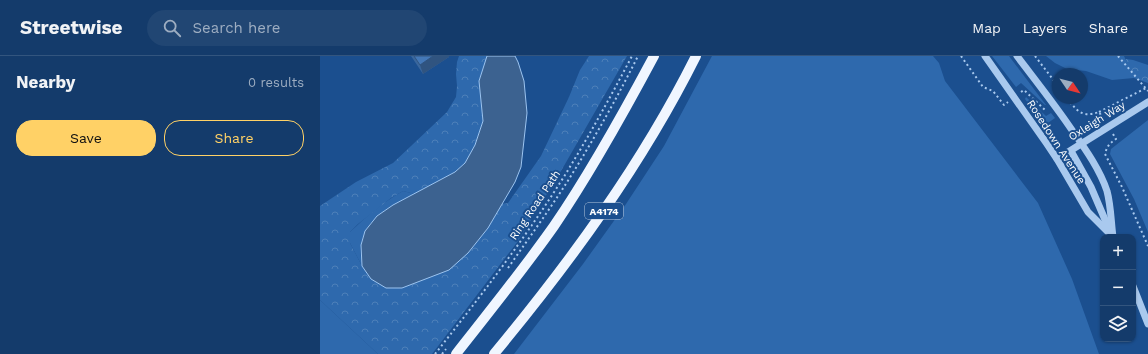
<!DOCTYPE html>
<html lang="en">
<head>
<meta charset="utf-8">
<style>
	:root { --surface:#143b6b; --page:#214673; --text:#f1f3f6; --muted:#9dadc1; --line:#33557e; --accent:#ffd166 }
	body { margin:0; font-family:"Work Sans",sans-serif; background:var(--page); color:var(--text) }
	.controls { position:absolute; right:12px; bottom:12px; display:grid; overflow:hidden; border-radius:8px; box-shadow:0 1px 3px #0004 }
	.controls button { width:36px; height:36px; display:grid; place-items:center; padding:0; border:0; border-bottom:1px solid var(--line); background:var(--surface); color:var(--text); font:20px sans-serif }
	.compass { position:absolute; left:732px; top:12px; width:36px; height:36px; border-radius:50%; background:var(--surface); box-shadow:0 1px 3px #0004; rotate:125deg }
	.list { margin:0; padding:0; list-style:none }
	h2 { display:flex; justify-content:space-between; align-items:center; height:52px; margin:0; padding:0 16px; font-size:17px }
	h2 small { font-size:13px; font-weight:400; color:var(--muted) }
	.actions { display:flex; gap:8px; padding:12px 16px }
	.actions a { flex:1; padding:9px 0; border:1px solid var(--accent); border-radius:16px; text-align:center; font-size:14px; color:var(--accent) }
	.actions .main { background:var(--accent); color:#111 }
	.icon { flex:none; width:22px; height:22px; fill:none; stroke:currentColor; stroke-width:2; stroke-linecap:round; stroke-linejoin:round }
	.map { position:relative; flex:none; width:828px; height:298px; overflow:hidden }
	header { display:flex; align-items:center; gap:24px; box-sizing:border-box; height:56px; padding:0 20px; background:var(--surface); border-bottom:1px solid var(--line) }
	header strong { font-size:19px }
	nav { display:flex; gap:22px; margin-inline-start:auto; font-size:14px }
	.search { width:280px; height:36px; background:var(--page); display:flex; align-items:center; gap:10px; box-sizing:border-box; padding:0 14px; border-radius:22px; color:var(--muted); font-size:15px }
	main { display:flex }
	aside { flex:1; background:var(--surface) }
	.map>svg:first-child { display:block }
	.grass { fill:#2e69ad }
	.forest { fill:url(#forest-crowns) }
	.water { fill:#3c6290; stroke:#9cc4f0 }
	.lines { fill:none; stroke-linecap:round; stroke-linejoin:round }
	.path { stroke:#a9c9ee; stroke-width:2; stroke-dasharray:2 3; stroke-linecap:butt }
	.minor { stroke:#a9c9ee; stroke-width:7 }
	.major { stroke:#f0f6ff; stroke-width:10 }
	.wall { fill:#3a679d }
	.shaded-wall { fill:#305480 }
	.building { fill:#4478b7; stroke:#305480 }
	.labels { text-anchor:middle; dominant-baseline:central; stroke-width:4; stroke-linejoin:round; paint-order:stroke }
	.shield { fill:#1b4f8f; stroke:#bbcadd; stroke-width:1 }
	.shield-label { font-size:10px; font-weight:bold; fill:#fff }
	.street-label { font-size:11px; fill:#fff; stroke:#1b4f8f }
</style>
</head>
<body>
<header>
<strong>Streetwise</strong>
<div class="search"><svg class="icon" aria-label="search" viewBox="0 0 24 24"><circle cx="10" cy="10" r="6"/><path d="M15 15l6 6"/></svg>Search here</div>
<nav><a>Map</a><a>Layers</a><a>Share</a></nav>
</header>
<main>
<aside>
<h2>Nearby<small>0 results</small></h2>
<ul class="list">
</ul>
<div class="actions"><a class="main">Save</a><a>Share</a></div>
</aside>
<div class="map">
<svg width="828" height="298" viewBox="0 0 828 298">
	<defs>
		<pattern id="forest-crowns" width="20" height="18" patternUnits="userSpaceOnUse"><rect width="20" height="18" fill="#2e69ad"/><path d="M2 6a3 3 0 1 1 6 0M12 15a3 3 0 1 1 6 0" fill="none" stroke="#4d80b9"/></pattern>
	</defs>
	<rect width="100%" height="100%" fill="#1b4f8f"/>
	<g class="grass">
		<path d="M392,0H613L619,7L625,25L718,147L752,223L779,298H194L263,208L306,148L344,90Z"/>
		<path d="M672,0H689L726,49H725L701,27L696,31Z"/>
		<path d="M726,0H804L814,22L792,24L766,15L747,13L735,7Z"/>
		<path d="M706,41L726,60L731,57L735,62L725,69L724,68L705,43Z"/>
		<path d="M828,64V176L814,143L790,98L791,93Z"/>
		<path d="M83,135L95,138C73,149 45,161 41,189C40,195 41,203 42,210L30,187V176C46,161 63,146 83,135Z"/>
		<path d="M0,244L58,298H0Z"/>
	</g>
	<g class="forest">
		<path d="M139,0H167L159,25L163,65L155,89L145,107L135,116L95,138L83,135L71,142L38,168L30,176V187L42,210L148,197L168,172L182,148L188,147L221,100L249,41L260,14L269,0H307L241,115L198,185L112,298H58L0,244V150L36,126L73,107L127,56L136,41L137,30L136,18L137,6Z"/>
		<path d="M806,3L813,4L828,9V27L814,22L802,16Z"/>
	</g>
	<path class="water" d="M167,0H195L198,6L204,25L207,57L201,111L195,126L168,172L148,197L129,214L82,232H66L51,223L42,210L41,189L45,175L57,160L73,149L135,116L145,107L155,89L163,65L159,25Z"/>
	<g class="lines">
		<g class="path">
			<path d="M641,0L663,31L673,35L684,49L688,46"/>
			<path d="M715,0L738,30"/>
			<path d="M798,0L828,35"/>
			<path d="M701,36L704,34L725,54L727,53"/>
			<path d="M747,42C757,55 762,62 779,56L784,64"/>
			<path d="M779,56L828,31"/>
			<path d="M793,78L796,83C790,87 787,90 785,98L802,131L828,190"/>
			<path d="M188,212C209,182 230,153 249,123C274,83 297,42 318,0"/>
			<path d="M115,298C161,240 206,181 245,119C269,80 291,40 312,0"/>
			<path d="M122,298L126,293"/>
		</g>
		<g class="minor">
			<path d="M665,0L727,88L737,103L768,156L793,181"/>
			<path d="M697,0C716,25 736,50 754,77C766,94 780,114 787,135C791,150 791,166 793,181"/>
			<path d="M751,95L771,131L789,173"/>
			<path d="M737,103L828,46"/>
			<path d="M813,230L828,268"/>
		</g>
		<g class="major">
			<path d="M136,298C169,256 203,214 234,170C271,116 303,58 334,0"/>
			<path d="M174,298C251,205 322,108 376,0"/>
		</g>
	</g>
	<path class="wall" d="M91,0H129V1L103,18Z"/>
	<path class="shaded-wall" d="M113,0H129V1L103,18L100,9Z"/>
	<path class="building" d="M94,0H113L100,9Z"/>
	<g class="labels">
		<rect class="shield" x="265" y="147" width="38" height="16" rx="3"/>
		<g class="shield-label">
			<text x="284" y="155">A4174</text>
		</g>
		<g class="street-label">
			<text transform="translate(777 65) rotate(-32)">Oxleigh Way</text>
			<text transform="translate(736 86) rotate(57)">Rosedown Avenue</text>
			<text transform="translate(215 149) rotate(-56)">Ring Road Path</text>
		</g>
	</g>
</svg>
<div class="controls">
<button>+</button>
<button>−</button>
<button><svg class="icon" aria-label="layers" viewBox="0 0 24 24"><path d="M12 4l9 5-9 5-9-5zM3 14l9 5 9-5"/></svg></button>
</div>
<svg class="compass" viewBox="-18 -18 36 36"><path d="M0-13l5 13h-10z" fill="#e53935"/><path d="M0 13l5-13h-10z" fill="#9dadc1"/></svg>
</div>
</main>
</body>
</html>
